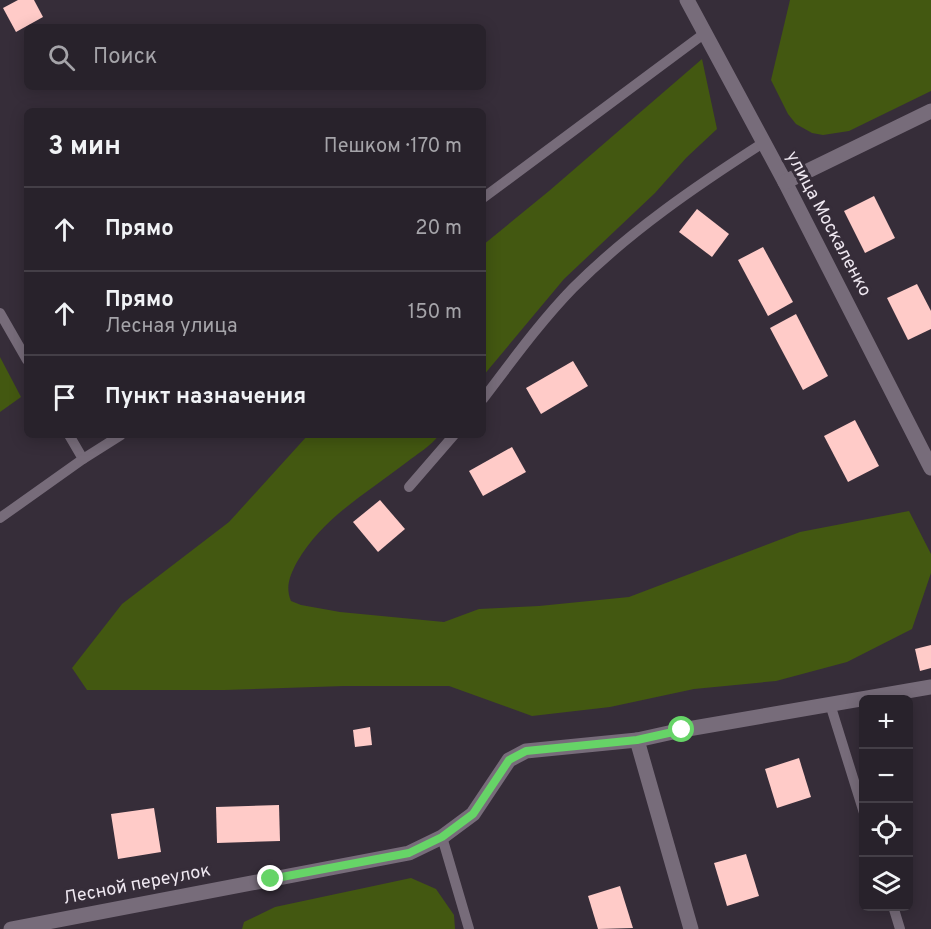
<!DOCTYPE html>
<html lang="ru">
<head>
<meta charset="utf-8">
<style>
	:root { --surface:#28222b; --page:#302a33; --text:#f1f3f6; --muted:#a5a4a9; --line:#443f47 }
	body { margin:0; font-family:Overpass,sans-serif; background:var(--page); color:var(--text) }
	.controls { position:absolute; right:18px; bottom:18px; display:grid; overflow:hidden; border-radius:9px; box-shadow:0 3px 15px #0003 }
	.controls button { width:54px; height:54px; display:grid; place-items:center; padding:0; border:0; border-bottom:2px solid var(--line); background:var(--surface); color:var(--text); font:30px sans-serif }
	.stop { position:absolute; width:18px; height:18px; margin:-14px; border:4px solid #66d467; border-radius:50%; background:#fff }
	.stop.end { background:#66d467; border-color:#fff; box-shadow:0 2px 6px #0008 }
	.list { margin:0; padding:0; list-style:none }
	h2 { display:flex; justify-content:space-between; align-items:center; height:78px; margin:0; padding:0 24px; font-size:26px }
	h2 small { font-size:20px; font-weight:400; color:var(--muted) }
	.list li { display:grid; grid-template-columns:39px 1fr auto; gap:18px; align-items:center; box-sizing:border-box; height:84px; padding:0 24px; border-top:2px solid var(--line) }
	.list b { display:block; font-size:22px; white-space:nowrap }
	.list p { margin:0; font-size:20px; white-space:nowrap; color:var(--muted) }
	.list em { font-size:20px; font-style:normal; color:var(--muted) }
	.icon { flex:none; width:33px; height:33px; fill:none; stroke:currentColor; stroke-width:2; stroke-linecap:round; stroke-linejoin:round }
	.map { position:relative; flex:none; width:931px; height:929px; overflow:hidden }
	.search { position:absolute; background:var(--surface); box-shadow:0 3px 15px #0003; left:24px; top:24px; width:462px; height:66px; display:flex; align-items:center; gap:15px; box-sizing:border-box; padding:0 21px; border-radius:9px; color:var(--muted); font-size:22px }
	.panel { position:absolute; background:var(--surface); box-shadow:0 3px 15px #0003; left:24px; top:108px; width:462px; height:330px; border-radius:9px }
	.map>svg:first-child { display:block }
	.green { fill:#435811 }
	.building { fill:#ffcbc8 }
	.lines { fill:none; stroke-linecap:round; stroke-linejoin:round }
	.service { stroke:#776c7a; stroke-width:10 }
	.minor { stroke:#776c7a; stroke-width:15 }
	.route { stroke:#66d467; stroke-width:8 }
	.labels { text-anchor:middle; dominant-baseline:central; stroke-width:6; stroke-linejoin:round; paint-order:stroke }
	.street-label { font-size:18px; fill:#eee7f0; stroke:#362d39 }
</style>
</head>
<body>
<div class="map">
<svg width="931" height="929" viewBox="0 0 931 929">
	<rect width="100%" height="100%" fill="#362d39"/>
	<g class="green">
		<path d="M790,0H931V91L849,131L823,135L812,133L796,124L788,114L771,80Z"/>
		<path d="M702,59L717,129L686,158L655,193L564,279L483,376V245L549,191Z"/>
		<path d="M0,357L21,397L0,412Z"/>
		<path d="M308,435H439C431,446 417,454 407,462C367,493 323,517 297,562C290,575 285,587 291,601L301,605L340,612L444,622L479,609L539,606L629,597L800,532L909,511L931,554V573L912,629L847,662L776,681L694,689L610,707L532,716L449,686H344L225,690H87L72,668L122,604L229,522Z"/>
		<path d="M411,878L436,889L454,915L455,929H242L244,922L275,907Z"/>
	</g>
	<g class="building">
		<path d="M18,0H34L43,17L16,32L3,8Z"/>
		<path d="M874,196L895,238L865,253L844,211Z"/>
		<path d="M697,209L729,234L712,257L679,232Z"/>
		<path d="M763,247L793,302L768,316L738,260Z"/>
		<path d="M917,284L931,311V329L908,340L887,298Z"/>
		<path d="M796,314L828,376L803,390L770,328Z"/>
		<path d="M573,361L588,386L541,414L526,388Z"/>
		<path d="M855,420L879,466L848,482L824,436Z"/>
		<path d="M512,447L526,472L483,496L469,471Z"/>
		<path d="M380,500L405,529L378,552L353,522Z"/>
		<path d="M931,645V668L920,671L915,649Z"/>
		<path d="M370,727L372,745L355,747L353,730Z"/>
		<path d="M799,758L811,797L777,808L765,769Z"/>
		<path d="M279,805L280,841L217,843L216,807Z"/>
		<path d="M154,808L161,852L118,859L111,814Z"/>
		<path d="M746,854L759,896L727,906L714,863Z"/>
		<path d="M620,886L633,928L598,929L588,896Z"/>
	</g>
	<g class="lines">
		<g class="service">
			<path d="M483,198L705,33"/>
			<path d="M0,313L27,360"/>
			<path d="M483,399C512,361 540,322 573,288C630,231 696,186 763,143"/>
			<path d="M69,435L83,459"/>
			<path d="M409,487L454,435"/>
			<path d="M0,518L83,459L121,435"/>
			<path d="M830,704L864,813"/>
			<path d="M442,837L469,929"/>
			<path d="M893,906L900,929"/>
		</g>
		<g class="minor">
			<path d="M687,0L785,182L931,468"/>
			<path d="M785,182L931,111"/>
			<path d="M637,740L691,929"/>
			<path d="M11,929L409,853L442,837L473,814L509,760L526,751L637,740L682,730L931,687"/>
		</g>
	</g>
	<g class="lines">
		<path class="route" d="M271,879L409,853L442,837L473,814L509,760L526,751L637,740L682,730"/>
	</g>
	<g class="labels">
		<g class="street-label">
			<text transform="translate(828 224) rotate(62)">улица Москаленко</text>
			<text transform="translate(137 885) rotate(-11)">Лесной переулок</text>
		</g>
	</g>
</svg>
<div class="controls">
<button>+</button>
<button>−</button>
<button><svg class="icon" aria-label="locate" viewBox="0 0 24 24"><circle cx="12" cy="12" r="6"/><path d="M12 2v4M12 18v4M2 12h4M18 12h4"/></svg></button>
<button><svg class="icon" aria-label="layers" viewBox="0 0 24 24"><path d="M12 4l9 5-9 5-9-5zM3 14l9 5 9-5"/></svg></button>
</div>
<div class="stop" style="left:682px;top:730px"></div>
<div class="stop end" style="left:271px;top:879px"></div>
<div class="search"><svg class="icon" aria-label="search" viewBox="0 0 24 24"><circle cx="10" cy="10" r="6"/><path d="M15 15l6 6"/></svg>Поиск</div>
<section class="panel">
<h2>3 мин<small>Пешком · 170 m</small></h2>
<ul class="list">
<li><svg class="icon" aria-label="ahead" viewBox="0 0 24 24"><path d="M12 20V5M6 11l6-6 6 6"/></svg><div><b>Прямо</b></div><em>20 m</em></li>
<li><svg class="icon" aria-label="ahead" viewBox="0 0 24 24"><path d="M12 20V5M6 11l6-6 6 6"/></svg><div><b>Прямо</b><p>Лесная улица</p></div><em>150 m</em></li>
<li><svg class="icon" aria-label="arrive" viewBox="0 0 24 24"><path d="M6 21V4h12l-3 4 3 4H6"/></svg><div><b>Пункт назначения</b></div></li>
</ul>
</section>
</div>
</body>
</html>
